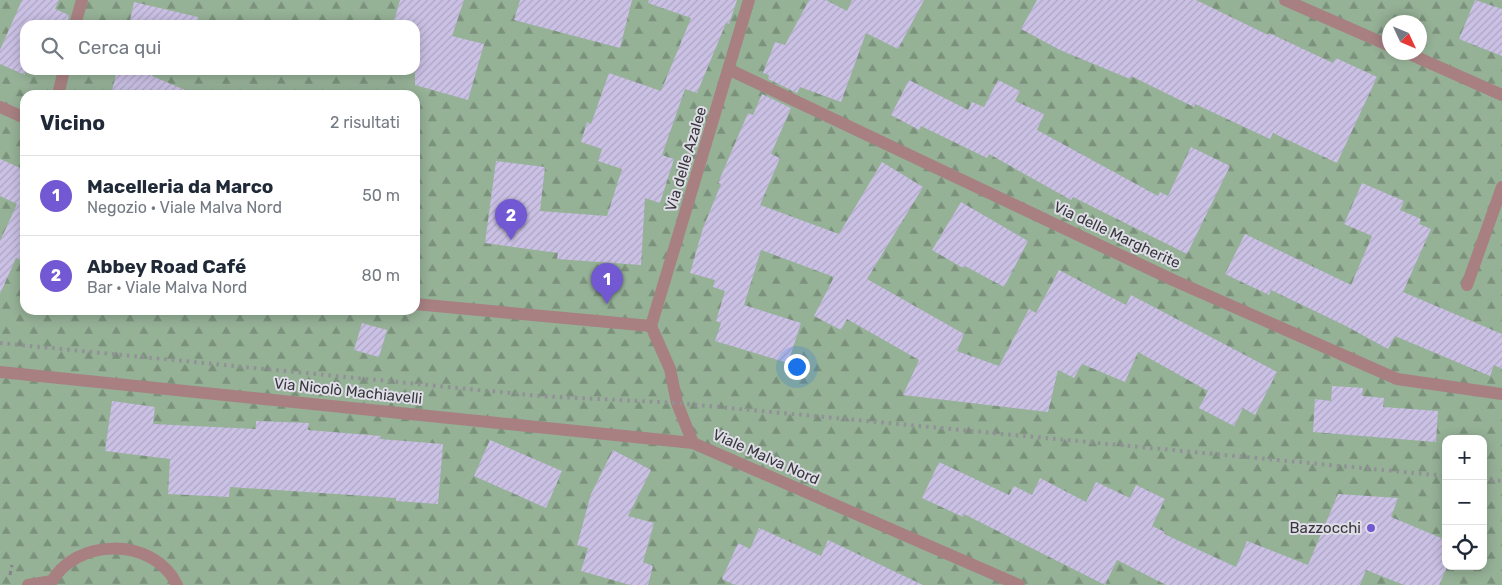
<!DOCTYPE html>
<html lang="it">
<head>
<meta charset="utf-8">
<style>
	:root { --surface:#fff; --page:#f6f6f7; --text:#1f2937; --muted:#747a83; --line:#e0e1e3; --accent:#7258d2 }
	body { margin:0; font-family:Rubik,sans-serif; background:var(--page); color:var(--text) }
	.controls { position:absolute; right:15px; bottom:15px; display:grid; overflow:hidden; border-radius:10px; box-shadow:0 2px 12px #0003 }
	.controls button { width:45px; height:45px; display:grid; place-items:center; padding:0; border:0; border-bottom:1px solid var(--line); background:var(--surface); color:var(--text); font:25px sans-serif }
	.compass { position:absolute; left:1382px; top:15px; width:45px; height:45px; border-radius:50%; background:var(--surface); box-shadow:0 2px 12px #0003; rotate:134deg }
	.you { position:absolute; left:796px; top:366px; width:18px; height:18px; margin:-12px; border:4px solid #fff; border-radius:50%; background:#1a73e8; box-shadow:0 0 0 8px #1a73e833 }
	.badge { display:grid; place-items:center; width:32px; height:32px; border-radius:50%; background:var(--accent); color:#fff; font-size:16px; font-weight:700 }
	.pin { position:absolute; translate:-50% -41px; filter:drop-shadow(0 1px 2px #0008) }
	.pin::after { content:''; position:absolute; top:26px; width:18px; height:15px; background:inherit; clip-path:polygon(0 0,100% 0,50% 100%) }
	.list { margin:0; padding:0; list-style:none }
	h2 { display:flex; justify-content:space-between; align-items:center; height:65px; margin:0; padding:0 20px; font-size:21px }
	h2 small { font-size:16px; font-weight:400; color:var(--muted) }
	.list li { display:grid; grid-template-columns:32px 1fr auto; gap:15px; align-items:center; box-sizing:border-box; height:80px; padding:0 20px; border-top:1px solid var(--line) }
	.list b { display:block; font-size:19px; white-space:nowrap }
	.list p { margin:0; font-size:16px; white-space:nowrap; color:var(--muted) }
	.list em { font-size:16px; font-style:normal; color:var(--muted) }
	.icon { flex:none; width:28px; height:28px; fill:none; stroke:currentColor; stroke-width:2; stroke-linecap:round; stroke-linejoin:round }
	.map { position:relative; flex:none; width:1502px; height:585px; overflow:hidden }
	.search { position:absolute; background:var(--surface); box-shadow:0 2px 12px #0003; left:20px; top:20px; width:400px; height:55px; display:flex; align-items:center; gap:12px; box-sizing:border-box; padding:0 18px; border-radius:15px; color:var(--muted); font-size:19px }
	.panel { position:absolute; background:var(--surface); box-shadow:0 2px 12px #0003; left:20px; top:90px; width:400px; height:225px; border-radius:15px }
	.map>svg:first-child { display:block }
	.forest { fill:url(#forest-firs); fill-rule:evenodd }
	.building { fill:url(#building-hatch) }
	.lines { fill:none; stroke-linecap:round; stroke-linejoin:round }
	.path { stroke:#85848b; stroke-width:3; stroke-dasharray:4 4; stroke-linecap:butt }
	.minor { stroke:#a88082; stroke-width:12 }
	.rail { stroke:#929198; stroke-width:4; stroke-dasharray:2.5 5; stroke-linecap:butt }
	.poi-dot { fill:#7258d2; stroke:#dfdee8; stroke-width:2 }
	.labels { text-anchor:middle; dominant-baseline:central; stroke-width:4; stroke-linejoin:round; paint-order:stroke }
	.street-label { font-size:15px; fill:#38373b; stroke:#dfdee8 }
	.poi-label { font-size:15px; fill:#38373b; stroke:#dfdee8; text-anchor:end }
</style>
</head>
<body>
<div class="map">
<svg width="1502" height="585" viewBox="0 0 1502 585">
	<defs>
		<pattern id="forest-firs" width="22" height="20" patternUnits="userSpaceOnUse" patternTransform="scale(1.25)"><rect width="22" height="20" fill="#95b196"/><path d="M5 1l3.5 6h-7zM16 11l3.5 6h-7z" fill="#7b917c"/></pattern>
		<pattern id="building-hatch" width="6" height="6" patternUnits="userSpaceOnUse" patternTransform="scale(1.25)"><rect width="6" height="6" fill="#cac1e4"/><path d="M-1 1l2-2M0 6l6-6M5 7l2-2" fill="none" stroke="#aea6c4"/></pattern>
	</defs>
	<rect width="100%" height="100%" fill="#dfdee8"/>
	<path class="forest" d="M0,0H1502V585H0ZM1390,22H1420V52H1390ZM25,25H415V70H25ZM25,95H415V310H25ZM1446,439H1483V566H1446Z"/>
	<g class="building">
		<path d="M22,0H59L55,9L69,15L67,25H25V75L0,64V50Z"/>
		<path d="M400,0H464L452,36L484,44L468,100L415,85V25H393Z"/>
		<path d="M520,0H632L620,48L514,20Z"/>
		<path d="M649,0H737L729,24L726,23L697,93L685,89L662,155L674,159L660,203L645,198L641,265L557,259L558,253L485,243L496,161L545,167L540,211L607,216L622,169L598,161L602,149L581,142L587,122L591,124L609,73L661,91L691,18L648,3Z"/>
		<path d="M809,0H826L847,11L852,0H924L898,49L866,33L841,102L800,87L797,93L768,79L769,75L763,73L775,42L785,45Z"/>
		<path d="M1037,0H1196L1268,35L1269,33L1333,63L1336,58L1377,77L1337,163L1273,133L1270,139L1195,104L1194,107L1131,76L1130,79L1060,50L1021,29Z"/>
		<path d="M1475,0L1502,9V56L1459,39Z"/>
		<path d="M134,2L198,17L197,25H129Z"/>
		<path d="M117,70H154L152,76L197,95H111Z"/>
		<path d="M909,80L968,110L972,102L984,107L998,80L1020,91L1015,101L1044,114L1037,130L1158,196L1160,192L1168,196L1191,147L1230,166L1187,254L1073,197L1071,200L989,154L987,158L921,126L919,130L891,115Z"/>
		<path d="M762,94L791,108L771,154L780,158L760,205L839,234L882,162L923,187L867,279L964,334L957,351L999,366L1029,309L1036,313L1059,270L1126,305L1131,295L1277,372L1255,415L1243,408L1234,426L1199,408L1208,391L1138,352L1125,382L1082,364L1074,378L1058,370L1048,412L903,395L919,360L847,319L841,330L814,316L834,277L761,250L744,305L801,323L788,363L715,341L721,323L716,321L725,291L713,287L715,280L690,273L703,228L721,184L718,183L748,113L753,115Z"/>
		<path d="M0,159L25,170V262L16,258L0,294V241L17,204L0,196Z"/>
		<path d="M1362,183L1404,201L1400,210L1421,219L1419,224L1431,229L1403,292L1502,334V369L1494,365L1490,376L1395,336L1388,349L1344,325L1271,290L1269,295L1225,274L1245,234L1351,285L1372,236L1344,224Z"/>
		<path d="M961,202L1028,241L1004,287L965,266L963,268L932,250Z"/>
		<path d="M362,323L387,330L379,357L354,350Z"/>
		<path d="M1332,386L1363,388L1362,396L1384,398L1383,407L1438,411L1436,442L1313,432L1315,399L1331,401Z"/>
		<path d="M112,401L155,407L153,424L256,429V421L309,423L308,430L381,436L380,439L443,444L438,504L396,501V498L230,487L229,497L168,494L170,459L105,451Z"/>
		<path d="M490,440L562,471L546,508L474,476Z"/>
		<path d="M613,450L651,470L628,516L654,523L643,562L653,566L648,585H630L581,571L588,548L577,545L591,494Z"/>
		<path d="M939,462L1009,495L1014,486L1032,495L1040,478L1086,502L1096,482L1130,498L1136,485L1165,499L1152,526L1165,532L1164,534L1236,567L1247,541L1308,565L1338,494L1398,498L1391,517L1446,540V569L1439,585H1404L1366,570L1360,585H1166L1117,560L1105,585L964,514L963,517L922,498Z"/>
		<path d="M759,528L821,556L828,540L923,585H735L722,579L738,543L750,549Z"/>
	</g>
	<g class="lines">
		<path class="path" d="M10,575L12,565"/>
		<g class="minor">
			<path d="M1285,0L1390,46"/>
			<path d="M75,25L82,0"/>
			<path d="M1405,52L1502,95"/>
			<path d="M730,70L1173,280L1397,379L1502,394"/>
			<path d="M58,95L64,70"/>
			<path d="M0,107L25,118"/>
			<path d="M1467,285L1502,187"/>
			<path d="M415,304L651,326L670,369L677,403L693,443L1019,585"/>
			<path d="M651,326L749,0"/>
			<path d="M0,372L693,443"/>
			<path d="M28,585L52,581"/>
			<path d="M50,585C73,537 154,536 177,585"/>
		</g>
		<g class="rail">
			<path d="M0,343L540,396L677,403L1446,476"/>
			<path d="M1483,480L1502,481"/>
		</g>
	</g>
	<circle class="poi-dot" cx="1371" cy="528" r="5"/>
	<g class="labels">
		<g class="street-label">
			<text transform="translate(686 159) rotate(-73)">Via delle Azalee</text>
			<text transform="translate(1117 235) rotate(25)">Via delle Margherite</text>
			<text transform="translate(348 391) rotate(6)">Via Nicolò Machiavelli</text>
			<text transform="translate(766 457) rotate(24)">Viale Malva Nord</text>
		</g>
		<g class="poi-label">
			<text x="1361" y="528">Bazzocchi</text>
		</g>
	</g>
</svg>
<div class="controls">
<button>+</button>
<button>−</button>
<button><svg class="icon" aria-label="locate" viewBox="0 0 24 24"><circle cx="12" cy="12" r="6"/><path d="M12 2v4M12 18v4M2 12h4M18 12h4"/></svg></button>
</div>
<svg class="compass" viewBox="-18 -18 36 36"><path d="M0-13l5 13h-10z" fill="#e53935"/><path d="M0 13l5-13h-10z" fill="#747a83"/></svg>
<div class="you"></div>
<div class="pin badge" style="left:607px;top:304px">1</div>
<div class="pin badge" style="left:511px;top:240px">2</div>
<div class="search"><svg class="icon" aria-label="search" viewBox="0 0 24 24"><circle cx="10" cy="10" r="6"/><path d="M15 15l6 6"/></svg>Cerca qui</div>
<section class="panel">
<h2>Vicino<small>2 risultati</small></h2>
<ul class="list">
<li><span class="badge">1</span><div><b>Macelleria da Marco</b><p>Negozio · Viale Malva Nord</p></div><em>50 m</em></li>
<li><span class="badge">2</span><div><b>Abbey Road Café</b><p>Bar · Viale Malva Nord</p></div><em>80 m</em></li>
</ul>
</section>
</div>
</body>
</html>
